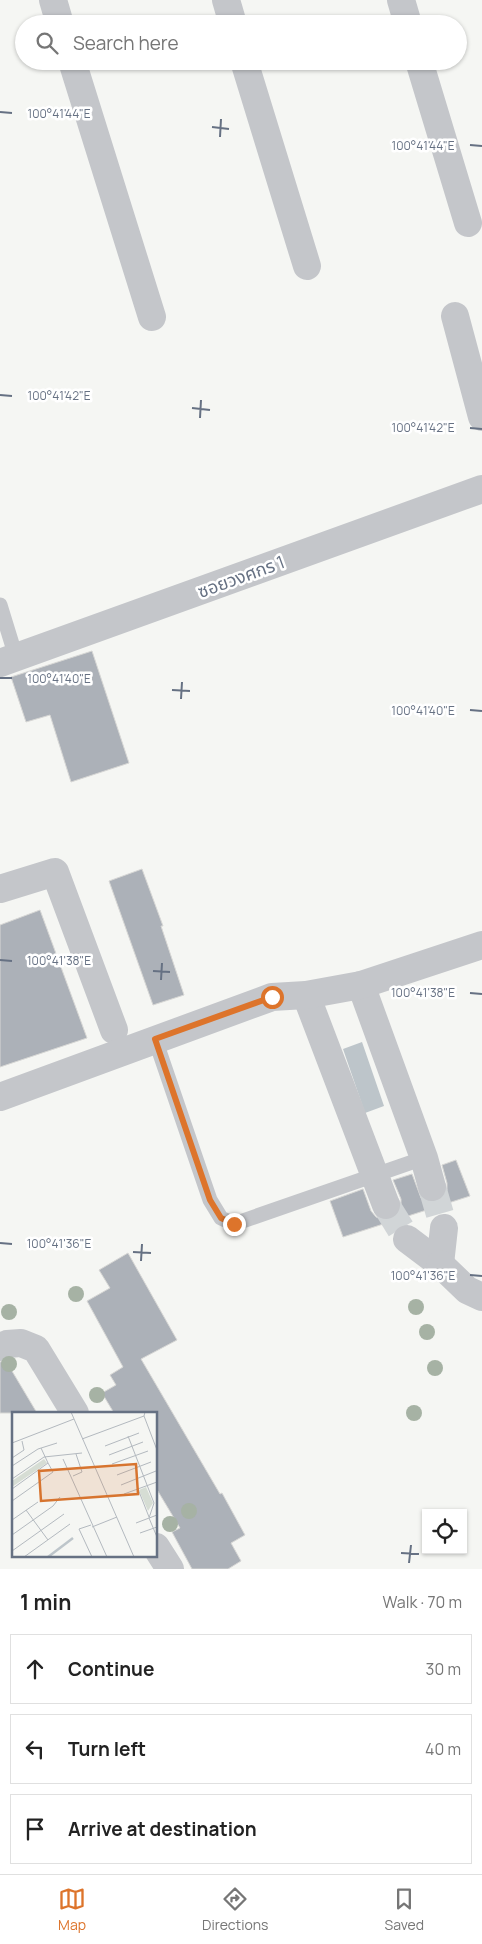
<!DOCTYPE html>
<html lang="en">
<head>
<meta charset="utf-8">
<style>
	:root { --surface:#fff; --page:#f6f6f6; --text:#222; --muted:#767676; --line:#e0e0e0; --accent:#dd742b }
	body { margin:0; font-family:Manrope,"Noto Sans Thai",sans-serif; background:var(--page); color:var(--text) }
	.controls { position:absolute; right:15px; bottom:15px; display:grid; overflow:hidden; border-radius:0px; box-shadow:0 1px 4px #0004 }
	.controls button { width:45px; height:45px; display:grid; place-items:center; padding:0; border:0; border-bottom:1px solid var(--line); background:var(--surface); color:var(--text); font:25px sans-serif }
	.stop { position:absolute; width:15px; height:15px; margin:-11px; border:4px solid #dd742b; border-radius:50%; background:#fff }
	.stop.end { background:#dd742b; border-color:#fff; box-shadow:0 1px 5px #0008 }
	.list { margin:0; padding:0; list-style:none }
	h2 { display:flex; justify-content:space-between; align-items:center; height:65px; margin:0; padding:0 20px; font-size:21px }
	h2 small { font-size:16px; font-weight:400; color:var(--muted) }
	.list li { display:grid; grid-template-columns:32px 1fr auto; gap:15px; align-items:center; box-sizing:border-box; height:70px; margin:0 10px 10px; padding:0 10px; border:1px solid var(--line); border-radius:0px }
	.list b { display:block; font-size:19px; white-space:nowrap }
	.list em { font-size:16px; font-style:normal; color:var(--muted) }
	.icon { flex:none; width:28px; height:28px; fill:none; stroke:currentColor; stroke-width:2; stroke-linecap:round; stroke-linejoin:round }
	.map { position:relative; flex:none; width:482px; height:1569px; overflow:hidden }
	.search { position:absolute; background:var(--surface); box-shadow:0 1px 4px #0004; left:15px; right:15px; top:15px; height:55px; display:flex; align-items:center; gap:12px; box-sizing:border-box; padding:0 18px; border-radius:28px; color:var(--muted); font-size:19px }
	.sheet { height:305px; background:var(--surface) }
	nav { display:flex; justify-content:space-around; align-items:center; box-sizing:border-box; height:70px; border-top:1px solid var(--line); background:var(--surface); font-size:14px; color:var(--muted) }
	nav a { display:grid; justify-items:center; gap:2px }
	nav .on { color:var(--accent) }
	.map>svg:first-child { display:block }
	.water { fill:#bdc5ca }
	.building { fill:#acb1b8; stroke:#d7d7d5 }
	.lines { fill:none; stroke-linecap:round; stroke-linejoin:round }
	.minor-tunnel { stroke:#d1d5d7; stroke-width:28; stroke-dasharray:28 14; stroke-linecap:butt }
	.service { stroke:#c4c6ca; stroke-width:15 }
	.minor { stroke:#c4c6ca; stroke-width:28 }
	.tertiary { stroke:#c4c6ca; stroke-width:28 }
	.tree { fill:#a6b2a4 }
	.route { stroke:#dd742b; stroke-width:6 }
	.ticks { fill:none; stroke:#667183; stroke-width:2 }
	.labels { text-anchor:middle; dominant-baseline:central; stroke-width:5; stroke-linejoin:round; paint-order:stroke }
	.street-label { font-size:18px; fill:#667183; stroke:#fff }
	.inset-river { fill:none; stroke:#bdc5ca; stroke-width:2.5 }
	.inset-road { fill:none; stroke:#b3b9bf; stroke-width:1 }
	.view { fill:#d7742f; fill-opacity:0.15; stroke:#d7742f; stroke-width:2.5 }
	.inset-edge { fill:none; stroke:#667183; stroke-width:2.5 }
	.ticks-label { font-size:12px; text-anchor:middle; fill:#667183; stroke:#fff; stroke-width:5; stroke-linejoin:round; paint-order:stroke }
</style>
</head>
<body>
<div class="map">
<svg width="482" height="1569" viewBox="0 0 482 1569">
	<rect width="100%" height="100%" fill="#f5f6f3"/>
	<path class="water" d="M362,1042L384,1106L365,1113L343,1049Z"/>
	<g class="building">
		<path d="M92,651L129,763L71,782L50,715L26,722L11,677Z"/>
		<path d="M142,869L163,926H161L184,995L153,1005L109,881Z"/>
		<path d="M40,910L87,1038L0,1067V925Z"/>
		<path d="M456,1160L470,1196L343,1237L330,1201L363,1189L371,1211L376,1217L383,1220H391L398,1214L401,1207V1199L393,1180L412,1174L421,1198L429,1202H437L443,1198L447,1190V1183L442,1165Z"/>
		<path d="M128,1253L177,1340L141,1359L220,1494L222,1493L245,1535L231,1543L241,1561L228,1569H192L172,1532L180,1528L156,1488V1413H114L102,1393L116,1385L110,1375L123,1367L87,1301L110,1288L99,1270Z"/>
		<path d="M6,1361L37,1413H0V1362Z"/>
	</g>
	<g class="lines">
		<g class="minor-tunnel">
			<path d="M432,1187L444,1228"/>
			<path d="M386,1205L407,1239"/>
		</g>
		<g class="service">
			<path d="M0,605L16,657"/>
			<path d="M155,1039L210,1200L221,1218L234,1224L424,1158"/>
		</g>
		<g class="minor">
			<path d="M53,0L60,24"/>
			<path d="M226,0L233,24"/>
			<path d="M401,0L408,24"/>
			<path d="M72,61L152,317"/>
			<path d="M244,61L307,266"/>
			<path d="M419,61L468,223"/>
			<path d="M455,316L482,417"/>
			<path d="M0,889L55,872L114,1030"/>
			<path d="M361,985L424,1158L432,1187"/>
			<path d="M306,995L386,1205"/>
			<path d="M0,1097L272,997L306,995L361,985L482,945"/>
			<path d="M407,1239L440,1264L444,1228"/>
			<path d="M440,1264L467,1290L482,1297"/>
			<path d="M0,1347L7,1344L21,1343L36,1349L75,1413"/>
			<path d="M156,1547L170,1569"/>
		</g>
		<path class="tertiary" d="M0,663L482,489"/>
	</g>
	<g class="tree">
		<circle cx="76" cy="1294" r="8"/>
		<circle cx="416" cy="1307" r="8"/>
		<circle cx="9" cy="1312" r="8"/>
		<circle cx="427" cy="1332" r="8"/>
		<circle cx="9" cy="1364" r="8"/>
		<circle cx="435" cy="1368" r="8"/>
		<circle cx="97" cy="1395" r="8"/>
		<circle cx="414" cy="1413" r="8"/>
		<circle cx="189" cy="1511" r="8"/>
		<circle cx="170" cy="1524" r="8"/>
	</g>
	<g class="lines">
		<path class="route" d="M234,1224L221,1218L210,1200L155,1039L272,997"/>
	</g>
	<path class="ticks" d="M0,112L12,113M212,127L229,129M220,137L221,119M470,145L482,146M0,395L12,396M192,408L210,410M200,418L201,400M470,428L482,429M0,678H12M172,690L190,691M181,699L182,682M470,710L482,711M0,960L12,961M153,971L170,972M161,980L162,963M470,993L482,994M0,1243L12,1244M133,1252L151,1253M141,1261L142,1244M470,1275L482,1276M401,1553L419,1554M409,1563L411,1545"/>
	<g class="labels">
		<g class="street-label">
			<text transform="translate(241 576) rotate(-20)">ซอยวงศกร 1</text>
		</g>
	</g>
	<g transform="translate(12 1412)">
		<rect width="145" height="145" fill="#f5f6f3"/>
		<path d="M32,47L35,51L0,75V69ZM134,75L141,91L136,99L127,78Z" fill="#d6ddd4"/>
		<path class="inset-river" d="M36,145L61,126"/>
		<path class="inset-road" d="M59,0L122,145M132,4L145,38M116,24L142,91L137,106L145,125M70,27L132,4L133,0M0,31L62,7M93,34L127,21M97,43L131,30M0,46L12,38L10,29M51,47L95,145M100,52L136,39M0,54L26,37L45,31M105,63L139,50M61,64L70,60L64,42M0,67L32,45L70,41M109,73L144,59M0,77L36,51L29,36M126,77L137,105M112,82L145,70M0,89L41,60L36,51M14,98L36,128M0,108L26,90M124,111L145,103M79,113L67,117L80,145M80,115L105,105M128,121L145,115M0,123L41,94L48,85M0,139L52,102M12,145L58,112"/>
		<path class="view" d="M124,52L126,82L29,89L27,59Z"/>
		<rect width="145" height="145" class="inset-edge"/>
	</g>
	<g class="ticks-label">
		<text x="59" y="118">100°41'44"E</text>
		<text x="423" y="150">100°41'44"E</text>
		<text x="59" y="400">100°41'42"E</text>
		<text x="423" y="432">100°41'42"E</text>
		<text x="59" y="683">100°41'40"E</text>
		<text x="423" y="715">100°41'40"E</text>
		<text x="59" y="965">100°41'38"E</text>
		<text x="423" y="997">100°41'38"E</text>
		<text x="59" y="1248">100°41'36"E</text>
		<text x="423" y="1280">100°41'36"E</text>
	</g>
</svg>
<div class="controls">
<button><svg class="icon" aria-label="locate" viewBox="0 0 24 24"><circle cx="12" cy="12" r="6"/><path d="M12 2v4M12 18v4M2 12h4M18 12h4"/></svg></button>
</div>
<div class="stop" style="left:272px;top:997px"></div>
<div class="stop end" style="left:234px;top:1224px"></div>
<div class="search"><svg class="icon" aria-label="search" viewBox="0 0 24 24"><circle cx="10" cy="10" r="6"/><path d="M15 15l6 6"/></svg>Search here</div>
</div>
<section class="sheet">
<h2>1 min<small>Walk · 70 m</small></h2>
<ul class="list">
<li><svg class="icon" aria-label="ahead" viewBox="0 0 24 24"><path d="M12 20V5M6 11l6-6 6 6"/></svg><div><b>Continue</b></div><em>30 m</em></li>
<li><svg class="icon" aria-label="left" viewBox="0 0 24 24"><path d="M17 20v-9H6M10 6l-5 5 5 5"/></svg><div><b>Turn left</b></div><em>40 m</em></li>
<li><svg class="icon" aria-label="arrive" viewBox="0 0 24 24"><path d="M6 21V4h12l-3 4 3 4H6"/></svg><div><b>Arrive at destination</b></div></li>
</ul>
</section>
<nav>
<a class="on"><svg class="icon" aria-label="map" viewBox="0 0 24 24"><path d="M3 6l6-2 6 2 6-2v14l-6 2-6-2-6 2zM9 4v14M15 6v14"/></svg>Map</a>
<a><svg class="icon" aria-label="directions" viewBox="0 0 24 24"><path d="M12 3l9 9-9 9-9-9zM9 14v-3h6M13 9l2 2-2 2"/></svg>Directions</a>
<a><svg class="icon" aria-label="saved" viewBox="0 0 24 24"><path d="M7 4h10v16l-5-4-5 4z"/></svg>Saved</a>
</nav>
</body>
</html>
